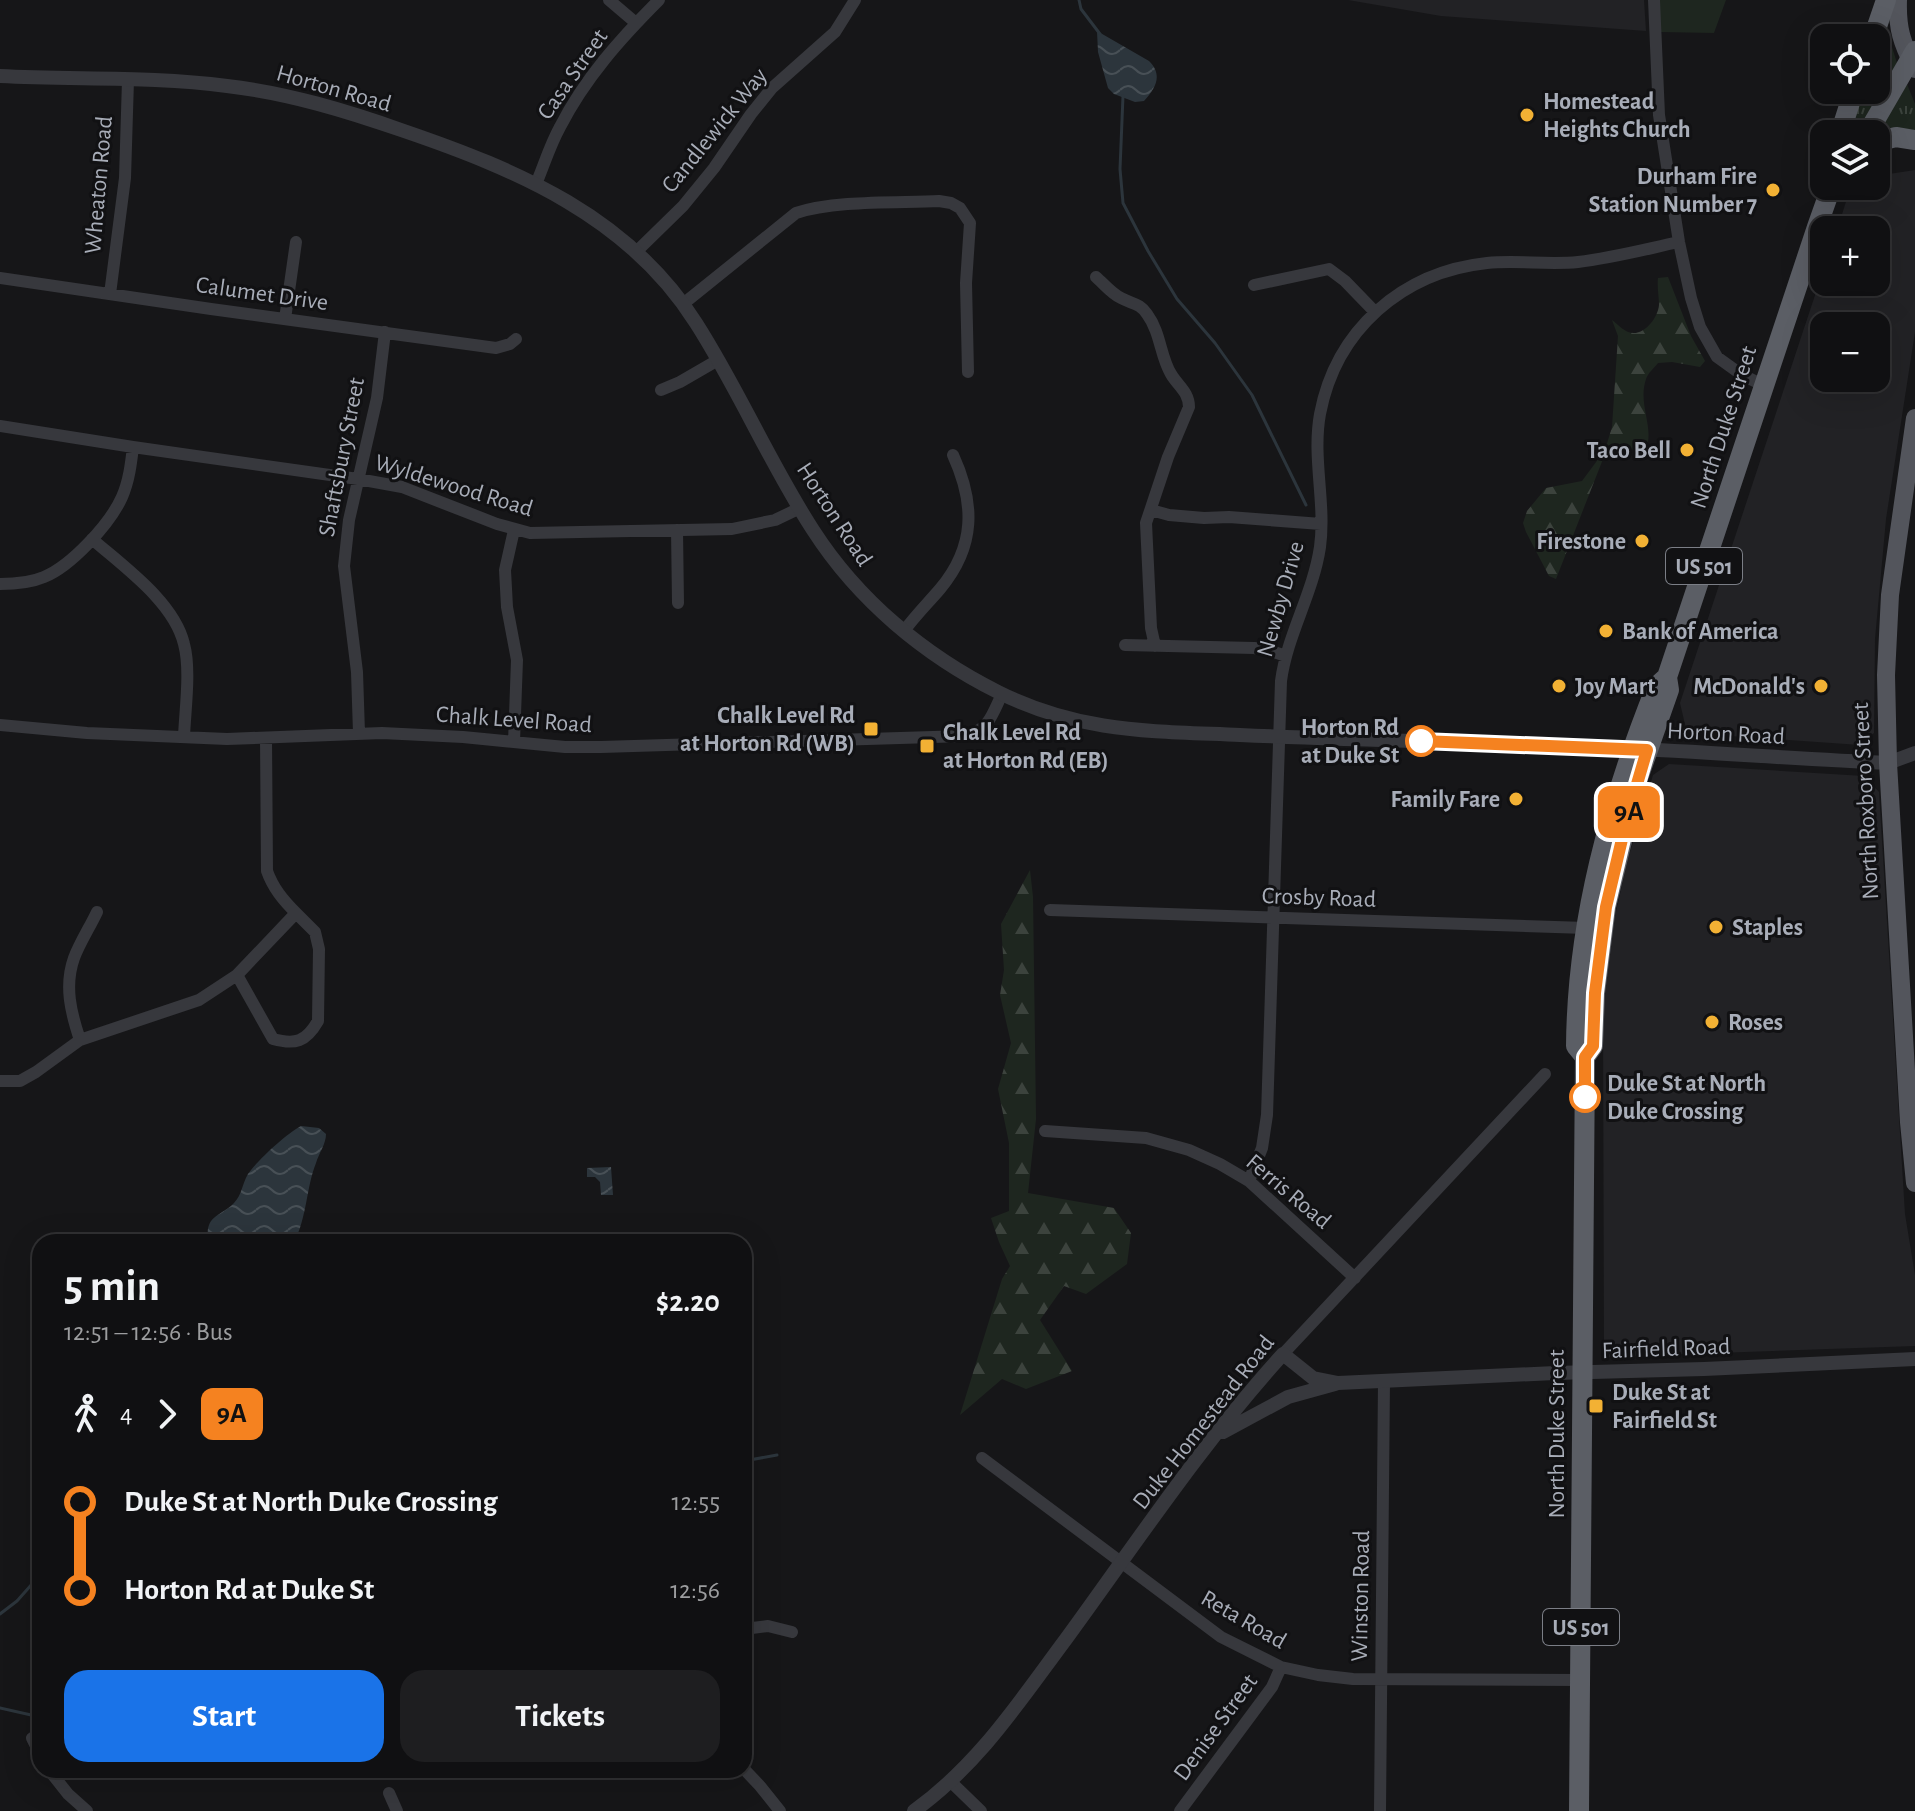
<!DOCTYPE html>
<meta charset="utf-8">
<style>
body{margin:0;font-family:"Alegreya Sans",sans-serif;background:#1e1e20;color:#f1f3f6;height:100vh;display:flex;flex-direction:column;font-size:30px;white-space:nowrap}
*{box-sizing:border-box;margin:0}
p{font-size:26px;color:#9c9d9f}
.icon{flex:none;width:44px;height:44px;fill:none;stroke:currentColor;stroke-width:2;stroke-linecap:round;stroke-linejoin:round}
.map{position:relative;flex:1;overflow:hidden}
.drawer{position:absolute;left:32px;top:1234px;width:720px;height:544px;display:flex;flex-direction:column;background:#101012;border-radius:24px;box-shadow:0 8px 32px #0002,0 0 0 2px #303032}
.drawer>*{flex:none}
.badge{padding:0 16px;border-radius:12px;font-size:28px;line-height:52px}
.tools{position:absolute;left:1810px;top:24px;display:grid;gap:16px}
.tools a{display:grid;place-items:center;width:80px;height:80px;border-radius:16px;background:#101012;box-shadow:0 8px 32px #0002,0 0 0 2px #303032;font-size:40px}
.map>.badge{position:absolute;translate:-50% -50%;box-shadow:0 0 0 4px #fff}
.legs{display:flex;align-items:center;gap:12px;height:88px;padding:0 32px;font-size:26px}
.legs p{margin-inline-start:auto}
.headline{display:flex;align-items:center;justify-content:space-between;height:136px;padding:0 32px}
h1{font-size:44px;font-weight:700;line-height:60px}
.action{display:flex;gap:16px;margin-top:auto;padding:16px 32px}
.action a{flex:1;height:92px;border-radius:24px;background:#1a73e8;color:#fff;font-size:32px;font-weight:700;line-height:92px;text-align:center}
.action a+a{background:#1e1e20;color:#f1f3f6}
ul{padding:0 32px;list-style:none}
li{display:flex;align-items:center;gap:28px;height:88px;font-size:30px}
li i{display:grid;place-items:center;width:12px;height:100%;margin:0 10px;background:currentColor}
li i::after{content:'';width:20px;height:20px;margin:-10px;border:6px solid;border-radius:50%;background:#101012}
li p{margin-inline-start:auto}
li:first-child i{background:linear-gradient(#0000 50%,currentColor 0)}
li:last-child i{background:linear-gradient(currentColor 50%,#0000 0)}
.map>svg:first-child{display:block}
.built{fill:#222225;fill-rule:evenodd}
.grass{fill:url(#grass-tufts)}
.forest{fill:url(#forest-firs)}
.green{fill:#1e261f}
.water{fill:url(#water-waves)}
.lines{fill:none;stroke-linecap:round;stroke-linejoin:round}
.stream{stroke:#2c353c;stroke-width:3}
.minor{stroke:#37383d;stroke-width:12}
.tertiary{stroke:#37383d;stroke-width:14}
.primary{stroke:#53555c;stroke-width:18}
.trunk{stroke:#5b5e65;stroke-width:20}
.line-1-casing{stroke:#fff;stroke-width:18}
.line-1{stroke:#f58220;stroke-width:12}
.poi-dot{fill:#f2b134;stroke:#111113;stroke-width:3}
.stop-1-dot{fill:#fff;stroke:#f58220;stroke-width:4}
.labels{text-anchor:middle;stroke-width:6;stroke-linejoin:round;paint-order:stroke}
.shield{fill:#111113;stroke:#7b7e86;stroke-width:2}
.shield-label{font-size:22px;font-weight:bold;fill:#a8adb8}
.street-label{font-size:24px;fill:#a8adb8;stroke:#111113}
.poi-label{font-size:24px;font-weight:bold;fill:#a8adb8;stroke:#111113;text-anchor:start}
.stop-label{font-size:24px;font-weight:bold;fill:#a8adb8;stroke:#111113;text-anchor:end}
</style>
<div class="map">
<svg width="1915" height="1811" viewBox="0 0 1915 1811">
<defs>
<pattern id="grass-tufts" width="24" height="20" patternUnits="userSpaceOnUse" patternTransform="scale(2)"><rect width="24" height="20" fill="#1e261f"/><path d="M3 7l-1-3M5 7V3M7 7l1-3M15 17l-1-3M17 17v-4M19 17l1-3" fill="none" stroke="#3c433d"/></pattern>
<pattern id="forest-firs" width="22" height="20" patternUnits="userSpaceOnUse" patternTransform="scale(2)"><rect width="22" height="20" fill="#1e261f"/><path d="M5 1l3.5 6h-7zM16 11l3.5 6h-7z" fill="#3c433d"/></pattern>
<pattern id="water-waves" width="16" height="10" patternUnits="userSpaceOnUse" patternTransform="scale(2)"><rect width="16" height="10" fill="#2c353c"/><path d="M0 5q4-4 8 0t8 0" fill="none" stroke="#485056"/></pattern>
</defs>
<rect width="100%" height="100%" fill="#161618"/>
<path class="built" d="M1348,0H1644L1646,31L1441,16Z
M1915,170V332L1886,519L1875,639L1874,733L1860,745L1687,733L1680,703L1824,268V282H1876V230H1837L1851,186H1876V176ZM1824,326H1876V378H1824Z
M1669,764L1864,776L1879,792L1905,1214L1915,1275V1346L1604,1357L1603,1009L1615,916L1628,859L1653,775Z"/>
<path class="grass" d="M1887,25L1891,44L1897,63L1859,134H1847L1863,90H1876V51Z
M1907,84L1915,104V133L1879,131Z"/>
<path class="forest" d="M1668,277L1691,336L1705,361L1700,367L1672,362L1658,363C1654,368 1648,373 1646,379C1637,405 1656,429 1645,451L1627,449L1616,457L1603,459L1556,579L1549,576L1526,532L1523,523L1527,511L1546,488L1582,481L1605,450L1612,427L1618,336L1612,320C1617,324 1623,330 1628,332C1643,338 1658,318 1659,305C1659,296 1657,287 1658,278Z
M1030,870L1033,897L1036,1119L1028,1193L1114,1208L1131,1233L1127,1264L1086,1294L1064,1286L1040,1320L1072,1371L1026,1389L1002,1379L960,1415L1002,1279L1010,1266L999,1242L991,1218L1009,1211V1143L998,1089L1011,1043L1000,995L1004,970L1001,924Z"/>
<path class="green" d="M1658,0H1726L1714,33L1659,32Z"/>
<path class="water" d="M1097,31L1149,61C1163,75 1156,88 1144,101L1135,102L1114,94L1108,88L1098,52Z
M301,1126L319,1128L326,1134C326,1144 319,1153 316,1163C306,1188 307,1218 294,1242H208C205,1214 219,1218 234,1203C242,1195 242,1184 248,1174C259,1159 285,1135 301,1126Z
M611,1167L613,1195H601L600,1182L595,1177H587V1168Z"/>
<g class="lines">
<path class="stream" d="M1079,0L1081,9L1100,34
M1123,96L1120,169L1123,203L1148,251L1177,299L1215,343L1252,395L1306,505
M744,1461L777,1455
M0,1614L17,1601L40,1575
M0,1708L40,1717"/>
<path class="minor" d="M609,0L636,23
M1654,0L1659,115L1679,242L1691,298L1700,327L1717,357L1742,375L1763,385
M536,184C544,165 550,145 560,127C585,78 621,38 659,0
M637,251L683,206L714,168L751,114L772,88L835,32L855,0
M1096,277C1104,284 1112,294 1121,298C1132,304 1140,303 1147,314C1161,333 1160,356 1171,374C1178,386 1189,392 1189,407L1168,457L1146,523L1151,628L1155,646
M0,278L211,309L496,348L510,344L516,339
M1254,285L1329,269L1345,281L1375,312
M110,294L125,178L128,80
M683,304L796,213C834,200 898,203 939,201L951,203L960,208L970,223L966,283L968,372
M285,319L296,242
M661,390L680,382L718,360
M0,426L133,447L358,479L402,487L497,524L530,533L732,529L775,520L800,508
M1151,510L1169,515L1204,518L1229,517L1321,524
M514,530L505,570L507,607L517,660L514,742
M677,530L678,603
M92,539C124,567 174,602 184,644C191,670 185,710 184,737
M0,584C15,584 30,583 44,577C71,566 110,524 122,497C129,481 131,464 133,447
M904,631C915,616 928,603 940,589C976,546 975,503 953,455
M1125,645L1254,648L1271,651L1286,656
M0,725L87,733L227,739L382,733L463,737L565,747H601L965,736C989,730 992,715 1002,694
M359,733L357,672L344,566L349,520L377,398L385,332
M1050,910L1586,928
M237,975L273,1039C295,1045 306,1042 318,1021L319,949L315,932L296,913
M80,1040C71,1013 64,986 74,958C80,942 90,927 97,912
M0,1081H20L36,1072L80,1040L199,1000L237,975L296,913C283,900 273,888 267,871L266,738
M1045,1131L1146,1138L1189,1150L1220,1164L1249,1181L1355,1278
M1249,1181L1262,1148L1267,1115L1281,681C1287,635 1313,594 1320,547C1326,503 1312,458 1320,414C1336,330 1402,272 1487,263C1517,260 1548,265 1578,262C1612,258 1646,249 1679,242
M1283,1354L1545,1074
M982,1458L1221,1637L1281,1667L1318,1675L1353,1679L1581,1680
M744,1629L768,1626L792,1632
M32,1738L40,1754
M744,1769L760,1786L780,1811
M49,1770L68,1794L87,1811
M951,1782L981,1811
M389,1793L397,1811
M1180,1811L1272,1687L1281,1667
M1380,1811L1384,1381"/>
<path class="tertiary" d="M0,76C75,80 152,76 227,86C288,93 347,111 404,131C518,170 629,217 696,323C739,390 770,464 813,530C858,600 924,655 998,692C1080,733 1151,731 1240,735C1308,738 1377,740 1445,742C1503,744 1561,745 1618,748C1708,752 1798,759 1888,763L1915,753
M1223,1432L1288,1397L1335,1384
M914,1811C979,1764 1019,1702 1066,1639C1136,1543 1203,1442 1283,1354L1313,1378L1338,1383L1555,1373L1704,1369L1915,1359"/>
<path class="primary" d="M1898,0C1897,29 1902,43 1915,69
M1915,418L1890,595L1886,675L1888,763L1909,1122L1915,1183"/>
<path class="trunk" d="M1873,38L1886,0
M1840,134L1854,90
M1867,134L1915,51
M1876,142L1896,137L1915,140
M1585,1057L1576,1046C1577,922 1610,802 1656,687L1667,677L1817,227L1829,193L1837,186
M1579,1811L1585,1057L1593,1046L1595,993L1606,907L1636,784L1669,690L1667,677"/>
</g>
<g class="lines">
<g class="line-1-casing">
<path id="line-1" d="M1421,741L1647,750L1627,818L1606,907L1595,993L1593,1046L1585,1057V1097"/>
</g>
<use href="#line-1" class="line-1"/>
</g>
<g class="poi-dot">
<circle cx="1527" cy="115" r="8"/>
<circle cx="1773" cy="190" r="8"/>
<circle cx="1687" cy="450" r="8"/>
<circle cx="1642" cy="541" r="8"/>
<circle cx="1606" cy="631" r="8"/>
<circle cx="1559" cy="686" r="8"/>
<circle cx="1821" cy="686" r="8"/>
<rect x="863" y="721" width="16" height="16" rx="4"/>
<rect x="919" y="738" width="16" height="16" rx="4"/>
<circle cx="1516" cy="799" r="8"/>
<circle cx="1716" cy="927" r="8"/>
<circle cx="1712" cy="1022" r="8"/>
<rect x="1588" y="1398" width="16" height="16" rx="4"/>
</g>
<g class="stop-1-dot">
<circle cx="1421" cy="741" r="14"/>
<circle cx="1585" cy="1097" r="14"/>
</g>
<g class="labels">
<g class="shield">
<rect x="1666" y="548" width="76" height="36" rx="6"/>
<rect x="1543" y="1609" width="76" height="36" rx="6"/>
</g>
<g class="shield-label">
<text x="1704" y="574">US 501</text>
<text x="1581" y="1635">US 501</text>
</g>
<g class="street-label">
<text transform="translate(572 74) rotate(-55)" y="8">Casa Street</text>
<text transform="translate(334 88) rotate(16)" y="8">Horton Road</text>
<text transform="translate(714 130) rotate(-51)" y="8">Candlewick Way</text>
<text transform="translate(98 185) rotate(-85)" y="8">Wheaton Road</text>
<text transform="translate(262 293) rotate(8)" y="8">Calumet Drive</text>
<text transform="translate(1723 427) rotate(-72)" y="8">North Duke Street</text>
<text transform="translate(341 457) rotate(-79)" y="8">Shaftsbury Street</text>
<text transform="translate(454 485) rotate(17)" y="8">Wyldewood Road</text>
<text transform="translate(835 514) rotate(57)" y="8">Horton Road</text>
<text transform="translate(1280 599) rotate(-74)" y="8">Newby Drive</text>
<text transform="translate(514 719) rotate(4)" y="8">Chalk Level Road</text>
<text transform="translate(1726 733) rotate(3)" y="8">Horton Road</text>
<text transform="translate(1865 801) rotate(-93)" y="8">North Roxboro Street</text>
<text transform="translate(1319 897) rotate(2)" y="8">Crosby Road</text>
<text transform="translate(1289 1191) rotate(40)" y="8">Ferris Road</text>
<text transform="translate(1666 1348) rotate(-2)" y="8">Fairfield Road</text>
<text transform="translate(1203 1422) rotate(-52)" y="8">Duke Homestead Road</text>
<text transform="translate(1556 1434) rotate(-90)" y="8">North Duke Street</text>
<text transform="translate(1360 1596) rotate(-89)" y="8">Winston Road</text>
<text transform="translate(1244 1619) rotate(30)" y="8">Reta Road</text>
<text transform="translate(1215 1727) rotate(-54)" y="8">Denise Street</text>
</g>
<g class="poi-label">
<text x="1543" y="109">Homestead<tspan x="1543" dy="28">Heights Church</tspan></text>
<text x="1757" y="184" text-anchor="end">Durham Fire<tspan x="1757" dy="28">Station Number 7</tspan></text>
<text x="1671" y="458" text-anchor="end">Taco Bell</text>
<text x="1626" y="549" text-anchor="end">Firestone</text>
<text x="1622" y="639">Bank of America</text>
<text x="1575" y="694">Joy Mart</text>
<text x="1805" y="694" text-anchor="end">McDonald's</text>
<text x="855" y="723" text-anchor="end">Chalk Level Rd<tspan x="855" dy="28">at Horton Rd (WB)</tspan></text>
<text x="943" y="740">Chalk Level Rd<tspan x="943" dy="28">at Horton Rd (EB)</tspan></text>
<text x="1500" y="807" text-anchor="end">Family Fare</text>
<text x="1732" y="935">Staples</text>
<text x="1728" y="1030">Roses</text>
<text x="1612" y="1400">Duke St at<tspan x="1612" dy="28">Fairfield St</tspan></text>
</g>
<g class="stop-label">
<text x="1399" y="735">Horton Rd<tspan x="1399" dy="28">at Duke St</tspan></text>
<text x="1607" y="1091" text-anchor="start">Duke St at North<tspan x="1607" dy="28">Duke Crossing</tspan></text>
</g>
</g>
</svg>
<div class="tools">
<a><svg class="icon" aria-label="locate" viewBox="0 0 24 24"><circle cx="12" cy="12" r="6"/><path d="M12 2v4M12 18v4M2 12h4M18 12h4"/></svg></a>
<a><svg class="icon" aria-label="layers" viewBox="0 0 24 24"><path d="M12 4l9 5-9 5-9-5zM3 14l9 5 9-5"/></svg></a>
<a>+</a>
<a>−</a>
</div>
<b class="badge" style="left:1629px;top:812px;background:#f58220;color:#111">9A</b>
<section class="drawer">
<div class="headline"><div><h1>5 min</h1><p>12:51 – 12:56 · Bus</p></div><b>$2.20</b></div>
<div class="legs"><svg class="icon" aria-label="walk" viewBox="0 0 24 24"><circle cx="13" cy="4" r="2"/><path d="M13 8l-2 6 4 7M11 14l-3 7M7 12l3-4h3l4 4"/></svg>4<svg class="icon" aria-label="forward" viewBox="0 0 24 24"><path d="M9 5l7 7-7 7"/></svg><b class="badge" style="background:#f58220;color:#111">9A</b></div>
<ul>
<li><i style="color:#f58220"></i><b>Duke St at North Duke Crossing</b><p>12:55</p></li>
<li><i style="color:#f58220"></i><b>Horton Rd at Duke St</b><p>12:56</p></li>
</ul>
<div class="action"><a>Start</a><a>Tickets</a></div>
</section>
</div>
